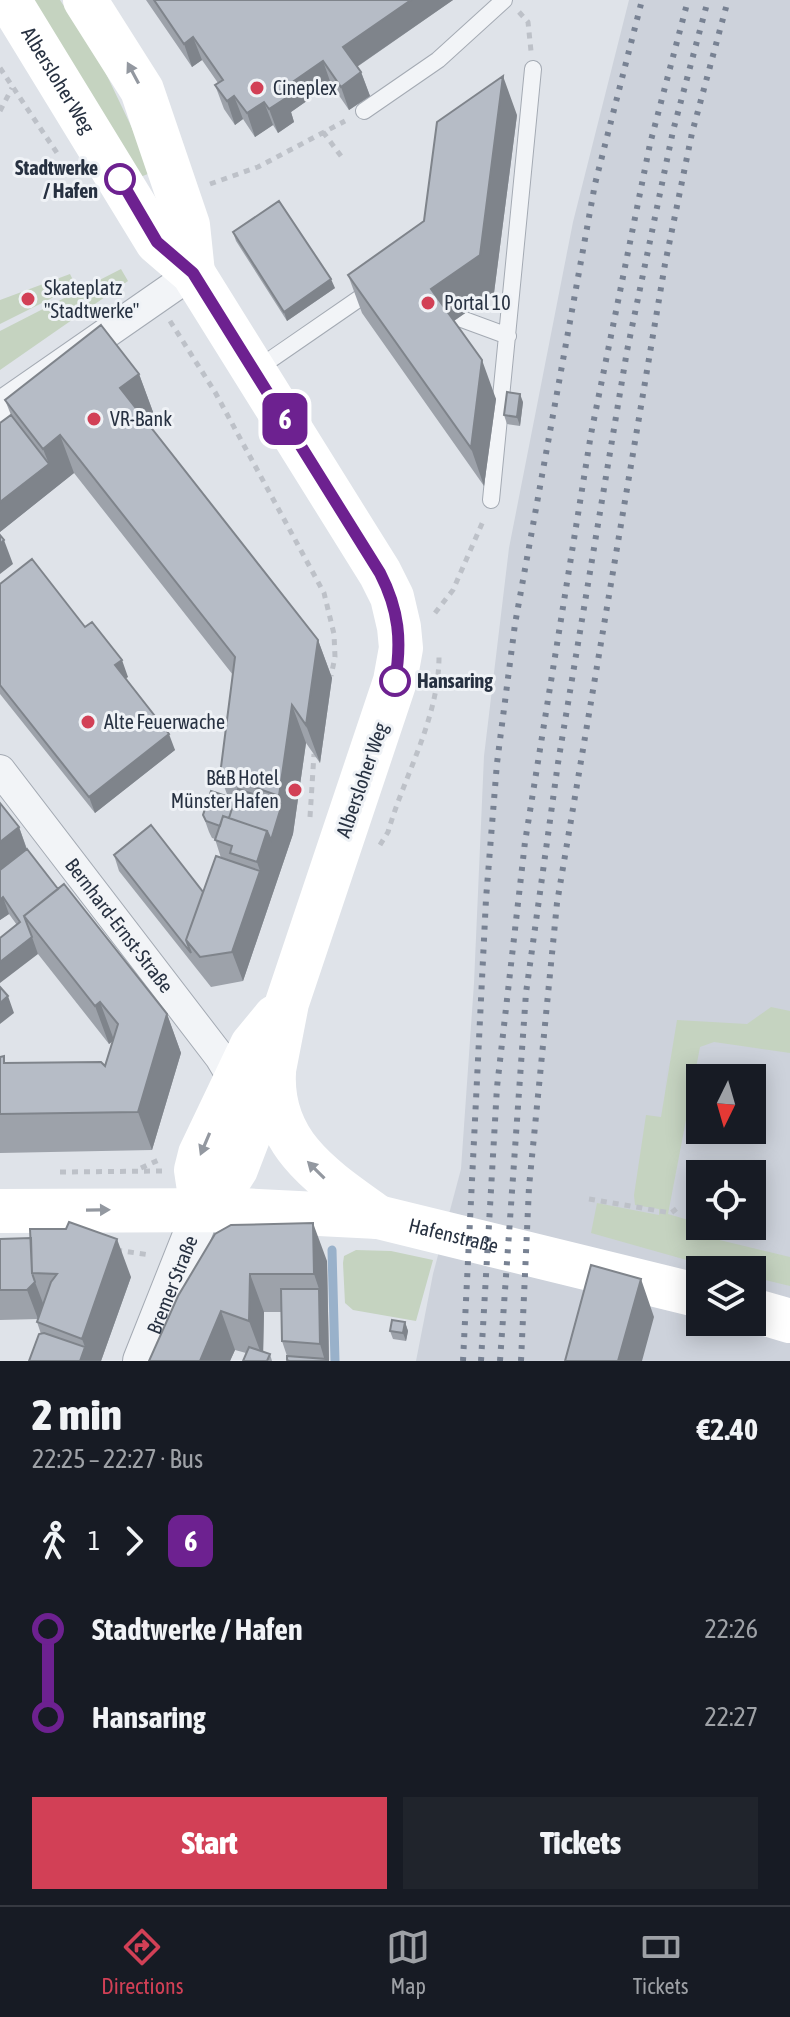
<!DOCTYPE html>
<meta charset="utf-8">
<style>
body{margin:0;font-family:"Asap Condensed",sans-serif;background:#20242c;color:#f1f3f6;height:100vh;display:flex;flex-direction:column;font-size:30px;white-space:nowrap}
*{box-sizing:border-box;margin:0}
p{font-size:26px;color:#9ea1a6}
.icon{flex:none;width:44px;height:44px;fill:none;stroke:currentColor;stroke-width:2;stroke-linecap:round;stroke-linejoin:round}
.map{position:relative;height:1361px;overflow:hidden}
.details{display:flex;flex-direction:column;background:#171b24;flex:1}
.details>*{flex:none}
.badge{padding:0 16px;border-radius:12px;font-size:28px;line-height:52px}
.needle{width:52px;rotate:185deg}
.tools{position:absolute;left:686px;top:1064px;display:grid;gap:16px}
.tools a{display:grid;place-items:center;width:80px;height:80px;border-radius:0px;background:#171b24;box-shadow:0 4px 20px #0003;font-size:40px}
.map>.badge{position:absolute;translate:-50% -50%;box-shadow:0 0 0 4px #fff}
.legs{display:flex;align-items:center;gap:12px;height:88px;padding:0 32px;font-size:26px}
.legs p{margin-inline-start:auto}
.headline{display:flex;align-items:center;justify-content:space-between;height:136px;padding:0 32px}
h1{font-size:44px;font-weight:800;line-height:60px}
.action{display:flex;gap:16px;margin-top:auto;padding:16px 32px}
.action a{flex:1;height:92px;border-radius:0px;background:#d24056;color:#fff;font-size:32px;font-weight:800;line-height:92px;text-align:center}
.action a+a{background:#20242c;color:#f1f3f6}
ul{padding:0 32px;list-style:none}
li{display:flex;align-items:center;gap:28px;height:88px;font-size:30px}
li i{display:grid;place-items:center;width:12px;height:100%;margin:0 10px;background:currentColor}
li i::after{content:'';width:20px;height:20px;margin:-10px;border:6px solid;border-radius:50%;background:#171b24}
li p{margin-inline-start:auto}
li:first-child i{background:linear-gradient(#0000 50%,currentColor 0)}
li:last-child i{background:linear-gradient(currentColor 50%,#0000 0)}
.menu{display:flex;justify-content:space-around;align-items:center;height:112px;border-top:2px solid #363941;background:#171b24;font-size:22px;color:#9ea1a6}
.menu a{display:grid;justify-items:center;gap:4px}
.menu .current{color:#d24056}
.map>svg:first-child{display:block}
.built{fill:#cdd2db;fill-rule:evenodd}
.green{fill:#c5d3c0}
.lines{fill:none;stroke-linecap:round;stroke-linejoin:round}
.stream{stroke:#99b1ca;stroke-width:9}
.service-casing{stroke:#a4aab3;stroke-width:18}
.minor-casing{stroke:#a4aab3;stroke-width:32}
.tertiary-casing{stroke:#a4aab3;stroke-width:40}
.path{stroke:#bdc1c8;stroke-width:5;stroke-dasharray:6 6;stroke-linecap:butt}
.service{stroke:#f2f4f7;stroke-width:16}
.minor{stroke:#f2f4f7;stroke-width:30}
.tertiary{stroke:#f2f4f7;stroke-width:38}
.secondary{stroke:#fff;stroke-width:44}
.rail{stroke:#788293;stroke-width:6;stroke-dasharray:4 8;stroke-linecap:butt}
.wall{fill:#9da2aa}
.shaded-wall{fill:#7f848b}
.building{fill:#b6bcc6;stroke:#7f848b;stroke-width:2}
.oneway{fill:#9398a0}
.line-1-casing{stroke:#fff;stroke-width:18}
.line-1{stroke:#6d2190;stroke-width:12}
.poi-dot{fill:#d24056;stroke:#eff2f6;stroke-width:3}
.stop-1-dot{fill:#fff;stroke:#6d2190;stroke-width:4}
.labels{text-anchor:middle;stroke-width:6;stroke-linejoin:round;paint-order:stroke}
.street-label{font-size:20px;fill:#273141;stroke:#eff2f6}
.poi-label{font-size:20px;fill:#273141;stroke:#eff2f6;text-anchor:start}
.stop-label{font-size:20px;font-weight:bold;fill:#273141;stroke:#eff2f6;text-anchor:end}
</style>
<div class="map">
<svg width="790" height="1361" viewBox="0 0 790 1361">
<rect width="100%" height="100%" fill="#dfe3e9"/>
<path class="built" d="M629,0H790V1361H416L433,1274L461,1169L474,983L484,756L509,548L573,222ZM700,1078H752V1130H700ZM700,1174H752V1226H700ZM700,1270H752V1322H700Z"/>
<path class="green" d="M27,0H60L100,61L153,172L135,179Z
M121,269L128,281L0,370V331Z
M70,274L76,286L0,324V300Z
M771,1007L790,1011V1053L714,1042L700,1047L668,1214L709,1226L707,1237L790,1257V1286L752,1277V1270H722L591,1233L597,1203L659,1215V1209L635,1205L634,1195L646,1115L661,1117L677,1020L747,1024Z
M356,1250L391,1251L433,1260L416,1321L353,1310L345,1303L343,1263L344,1256Z"/>
<g class="lines">
<path class="stream" d="M332,1250L335,1361"/>
<g class="service-casing">
<path id="service" d="M364,111L438,60L504,0
M459,318L508,336
M257,369L373,289
M491,500L533,69"/>
</g>
<g class="minor-casing">
<g id="minor">
<path d="M0,407L193,273"/>
<path id="s1" d="M0,770L220,1057L235,1082"/>
</g>
</g>
<g class="tertiary-casing">
<g id="tertiary">
<path id="s2" d="M142,1361L202,1210"/>
</g>
</g>
<path class="path" d="M519,12L528,22L531,51
M0,68L57,153
M0,111L12,88
M323,132L344,160
M210,184L258,167L345,121
M170,321L215,392L324,593L334,634L335,657L331,676
M435,613L453,590L484,519
M310,817L314,754
M380,845L388,832C405,773 440,717 439,653
M141,1168L161,1159
M60,1172L162,1171
M589,1199L671,1213L680,1206
M116,1250L150,1255"/>
<use href="#service" class="service"/>
<use href="#minor" class="minor"/>
<use href="#tertiary" class="tertiary"/>
<g class="secondary">
<path id="s3" d="M9,0L157,242L193,273L380,573L392,597L399,627L401,648L395,681L287,1003L274,1070L236,1169L224,1188L202,1210"/>
<path d="M85,0L142,90L188,225L193,273"/>
<path d="M274,1072C270,1145 325,1179 378,1217"/>
<path d="M202,1210L196,1170L200,1154L252,1045L275,1017"/>
<path id="s4" d="M0,1211L241,1210L378,1217L700,1296"/>
<path d="M752,1310L790,1321"/>
</g>
<path class="rail" d="M463,1361L486,899L497,763L515,624L595,184L642,0
M481,1361L497,1087L525,842L591,434L650,144L688,0
M500,1361L526,993L558,763L627,351L673,131L708,0
M521,1361L529,1187L557,903L665,264L692,133L728,0"/>
</g>
<path class="wall" d="M146,0H453L357,67L361,72L370,96L349,110L331,84L291,112L294,122L278,133L273,125L255,137L243,119L235,125L224,109L215,85L218,83L202,60L192,67Z
M517,115L494,293L454,321L496,399L484,486L362,313L348,275L424,221Z
M233,232L335,288L287,321L236,241Z
M139,374L153,412L144,419L318,640L332,678L320,763L306,743L293,834L243,981L211,987L119,871L114,855L203,892L221,858L215,839L212,838L209,832L203,815L228,797L220,775L233,675L74,473L0,532V423L11,415L5,400Z
M523,402L520,426L507,424L504,415Z
M0,584L85,627L128,677L126,678L175,750L95,813L0,694Z
M0,803L19,827L27,849L58,889L167,1014L181,1053L152,1150L0,1153V1057L6,1063L105,1066L113,1041L109,1044L38,954L9,914L0,920Z
M215,1234L327,1261L329,1361H287V1356L282,1341V1312H264L263,1352L270,1354L272,1361H243L246,1353L235,1350L230,1361H149Z
M0,1239L131,1277L101,1361L41,1334L37,1322L38,1319L0,1320Z
M405,1322L408,1331L406,1341L393,1339L390,1331Z"/>
<path class="shaded-wall" d="M411,0H453L352,70L343,47Z
M193,37L202,60L192,67L184,44Z
M323,61L331,84L291,112L294,122L278,133L269,109L281,90Z
M361,72L370,96L349,110L341,87Z
M503,76L517,115L494,293L445,327L431,289Z
M234,96L243,119L235,125L227,101Z
M264,102L273,125L255,137L247,113Z
M331,279L335,288L287,321L284,312Z
M482,360L496,399L484,486L471,448Z
M139,374L153,412L134,427L120,388Z
M520,394L523,402L520,426L517,417Z
M60,435L74,473L0,532V502L49,464L43,449Z
M4,540L13,564L0,574V544Z
M318,640L332,678L320,763L306,725Z
M122,660L128,677L121,681L115,665Z
M292,705L306,743L293,834L279,796Z
M169,734L175,750L95,813L89,797Z
M282,804L293,834L243,981L232,952L260,871L257,862L267,831Z
M19,827L32,865L0,891V842Z
M3,897L9,914L0,920V900Z
M32,937L38,954L0,983V962Z
M8,996L14,1013L0,1024V1003Z
M100,1002L114,1040L109,1044L95,1006Z
M167,1014L181,1053L152,1150L138,1112Z
M313,1223L327,1261L329,1361H325L320,1344L319,1289L314,1274Z
M117,1239L131,1277L101,1361H80L85,1347L82,1339Z
M250,1274L264,1312L263,1359L249,1321Z
M641,1279L654,1317L642,1361H618Z
M35,1282L46,1311L38,1319L27,1290Z
M221,1311L235,1350L230,1361H200Z
M405,1322L408,1331L406,1341L403,1333Z"/>
<path class="building" d="M154,0H411L343,47L361,72L341,87L323,61L281,90L286,98L269,109L264,102L247,113L234,96L227,101L215,85L223,80L193,37L184,44Z
M503,76L480,255L431,289L482,360L471,448L348,275L424,221L437,122Z
M279,201L331,279L284,312L233,232Z
M101,325L139,374L120,388L318,640L306,725L292,705L279,796L220,775L235,657L60,435L43,449L5,400Z
M507,392L520,394L517,417L504,415Z
M11,415L49,464L0,502V423Z
M0,535L4,540L0,544Z
M32,559L85,627L92,622L122,660L115,665L169,734L89,797L0,685V584Z
M238,789L282,804L271,840L267,831L229,818Z
M211,791L235,799L229,818L223,816L220,826L206,821L203,815Z
M0,803L19,827L0,842Z
M223,816L267,831L257,862L230,853L232,846L215,840Z
M151,825L203,892L186,940L191,953L114,855Z
M27,849L58,889L24,916L32,937L0,962V938L20,922L3,897L0,900V870Z
M216,856L260,871L232,952L200,957L186,940Z
M64,884L167,1014L138,1112L0,1114V1057L4,1056V1063L101,1062L105,1066L118,1024L100,1002L95,1006L24,916Z
M0,987L8,996L0,1003Z
M69,1222L117,1239L82,1339L37,1322L51,1282L57,1274L32,1273L30,1229H66Z
M313,1223L314,1274H250L249,1321L221,1311L200,1361H149L178,1296L215,1234L231,1225Z
M31,1238L32,1273L35,1282L27,1290H0V1239Z
M591,1265L641,1279L618,1361H565Z
M281,1289H319L320,1344L282,1341Z
M392,1320L405,1322L403,1333L390,1331Z
M44,1333L85,1347L80,1361H29L39,1334Z
M249,1347L270,1354L267,1361H243Z
M287,1356L326,1359L325,1361H289L287,1360Z"/>
<defs><path id="oneway-solid" d="M-6-.8H1V-3.2L6.5 0L1 3.2V.8H-6Z" transform="scale(2)"/></defs>
<g class="oneway">
<use href="#oneway-solid" transform="translate(133 73) rotate(-118)"/>
<use href="#oneway-solid" transform="translate(205 1144) rotate(113)"/>
<use href="#oneway-solid" transform="translate(316 1170) rotate(-135)"/>
<use href="#oneway-solid" transform="translate(98 1210) rotate(-1)"/>
</g>
<g class="lines">
<g class="line-1-casing">
<path id="line-1" d="M120,179L157,242L193,273L380,573C399,610 402,641 395,681"/>
</g>
<use href="#line-1" class="line-1"/>
</g>
<g class="poi-dot">
<circle cx="257" cy="88" r="8"/>
<circle cx="28" cy="299" r="8"/>
<circle cx="428" cy="303" r="8"/>
<circle cx="94" cy="419" r="8"/>
<circle cx="88" cy="722" r="8"/>
<circle cx="295" cy="790" r="8"/>
</g>
<g class="stop-1-dot">
<circle cx="120" cy="179" r="14"/>
<circle cx="395" cy="681" r="14"/>
</g>
<g class="labels">
<g class="street-label">
<text dy="7" stroke="none"><textPath href="#s3" startOffset="94">Albersloher Weg</textPath></text>
<text transform="translate(362 780) rotate(-71)" y="7">Albersloher Weg</text>
<text dy="7" stroke="none"><textPath href="#s1" startOffset="196">Bernhard-Ernst-Straße</textPath></text>
<text dy="7" stroke="none"><textPath href="#s4" startOffset="456">Hafenstraße</textPath></text>
<text dy="7" stroke="none"><textPath href="#s2" startOffset="82">Bremer Straße</textPath></text>
</g>
<g class="poi-label">
<text x="273" y="95">Cineplex</text>
<text x="44" y="295">Skateplatz<tspan x="44" dy="23">"Stadtwerke"</tspan></text>
<text x="444" y="310">Portal 10</text>
<text x="110" y="426">VR-Bank</text>
<text x="104" y="729">Alte Feuerwache</text>
<text x="279" y="785" text-anchor="end">B&amp;B Hotel<tspan x="279" dy="23">Münster Hafen</tspan></text>
</g>
<g class="stop-label">
<text x="98" y="175">Stadtwerke<tspan x="98" dy="23">/ Hafen</tspan></text>
<text x="417" y="688" text-anchor="start">Hansaring</text>
</g>
</g>
</svg>
<div class="tools">
<a><svg class="needle" viewBox="-14 -14 28 28"><path d="M0-13l5 13h-10z" fill="#e53935"/><path d="M0 13l5-13h-10z" fill="#9ea1a6"/></svg></a>
<a><svg class="icon" aria-label="locate" viewBox="0 0 24 24"><circle cx="12" cy="12" r="6"/><path d="M12 2v4M12 18v4M2 12h4M18 12h4"/></svg></a>
<a><svg class="icon" aria-label="layers" viewBox="0 0 24 24"><path d="M12 4l9 5-9 5-9-5zM3 14l9 5 9-5"/></svg></a>
</div>
<b class="badge" style="left:285px;top:419px;background:#6d2190;color:#fff">6</b>
</div>
<section class="details">
<div class="headline"><div><h1>2 min</h1><p>22:25 – 22:27 · Bus</p></div><b>€2.40</b></div>
<div class="legs"><svg class="icon" aria-label="walk" viewBox="0 0 24 24"><circle cx="13" cy="4" r="2"/><path d="M13 8l-2 6 4 7M11 14l-3 7M7 12l3-4h3l4 4"/></svg>1<svg class="icon" aria-label="forward" viewBox="0 0 24 24"><path d="M9 5l7 7-7 7"/></svg><b class="badge" style="background:#6d2190;color:#fff">6</b></div>
<ul>
<li><i style="color:#6d2190"></i><b>Stadtwerke / Hafen</b><p>22:26</p></li>
<li><i style="color:#6d2190"></i><b>Hansaring</b><p>22:27</p></li>
</ul>
<div class="action"><a>Start</a><a>Tickets</a></div>
</section>
<nav class="menu">
<a class="current"><svg class="icon" aria-label="directions" viewBox="0 0 24 24"><path d="M12 3l9 9-9 9-9-9zM9 14v-3h6M13 9l2 2-2 2"/></svg>Directions</a>
<a><svg class="icon" aria-label="map" viewBox="0 0 24 24"><path d="M3 6l6-2 6 2 6-2v14l-6 2-6-2-6 2zM9 4v14M15 6v14"/></svg>Map</a>
<a><svg class="icon" aria-label="tickets" viewBox="0 0 24 24"><path d="M3 7h18v10H3zM15 7v10"/></svg>Tickets</a>
</nav>
